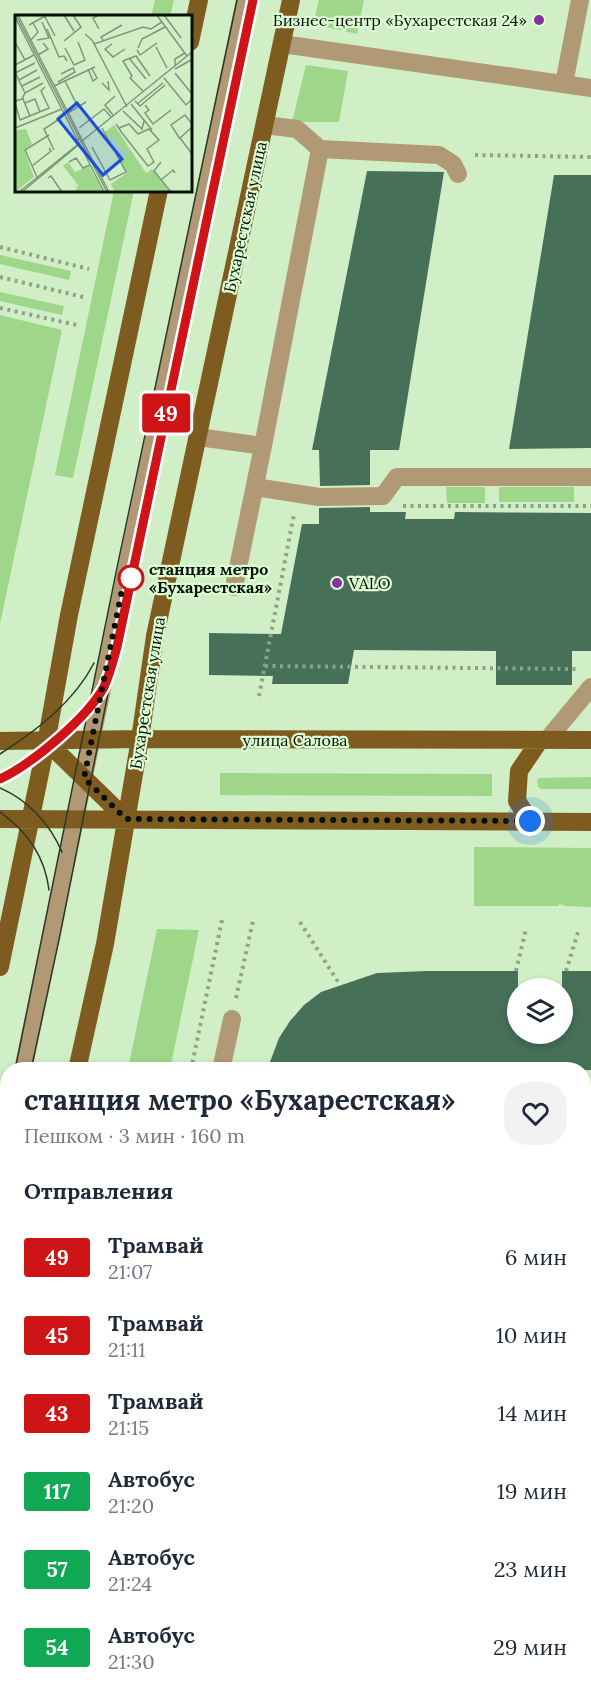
<!DOCTYPE html>
<html lang="ru">
<meta charset="utf-8">
<style>
body{margin:0;font-family:Lora,serif;background:#f2f2f3;color:#1f2937;height:100vh;display:flex;flex-direction:column;font-size:22px;white-space:nowrap}
*{box-sizing:border-box;margin:0}
p{font-size:20px;color:#747a83}
.icon{flex:none;width:33px;height:33px;fill:none;stroke:currentColor;stroke-width:2;stroke-linecap:round;stroke-linejoin:round}
.map{position:relative;flex:1;overflow:hidden}
.panel{position:absolute;left:0px;top:1062px;width:591px;height:638px;display:flex;flex-direction:column;background:#fff;border-radius:24px 24px 0 0;box-shadow:0 3px 9px #0003}
.panel>*{flex:none}
.badge{padding:0 12px;border-radius:4px;font-size:21px;line-height:39px}
.fabs{position:absolute;left:507px;top:978px;display:grid;gap:12px}
.fabs a{display:grid;place-items:center;width:66px;height:66px;border-radius:50%;background:#fff;box-shadow:0 3px 9px #0003;font-size:30px}
.you{position:absolute;width:30px;height:30px;margin:-15px;border:4px solid #fff;border-radius:50%;background:#1a73e8;box-shadow:0 0 0 9px #1a73e833}
.map>.badge{position:absolute;translate:-50% -50%;box-shadow:0 0 0 3px #fff}
h2{padding:0 24px;font-size:22px;line-height:54px}
.round{display:grid;place-items:center;flex:none;width:63px;height:63px;border-radius:24px;background:#f2f2f3}
.summary{display:flex;align-items:center;justify-content:space-between;height:102px;padding:0 24px}
h1{font-size:28px;font-weight:700;line-height:45px}
ul{padding:0;list-style:none}
li{display:flex;align-items:center;gap:18px;height:78px;padding:0 24px}
li div{flex:1}
li b{display:block;font-size:22px}
li em{font-style:normal}
li .badge{min-width:66px;font-weight:700;text-align:center}
.map>svg:first-child{display:block}
.green{fill:#9ed68a}
.building{fill:#467158}
.lines{fill:none;stroke-linecap:round;stroke-linejoin:round}
.path{stroke:#8ca485;stroke-width:4;stroke-dasharray:3 4.5;stroke-linecap:butt}
.minor{stroke:#b19975;stroke-width:18}
.major{stroke:#7e5c20;stroke-width:18}
.tram{stroke:#2b3928;stroke-width:1.5}
.line-casing{stroke:#fff;stroke-width:14}
.line{stroke:#ce1417;stroke-width:9}
.walk{stroke:#061004;stroke-width:6;stroke-dasharray:0 10.8}
.poi-dot{fill:#87319f;stroke:#ddfcd3;stroke-width:2}
.stop-dot{fill:#fff;stroke:#ce1417;stroke-width:3}
.labels{text-anchor:middle;stroke-width:4.5;stroke-linejoin:round;paint-order:stroke}
.poi-label{font-size:16px;fill:#061004;stroke:#ddfcd3;text-anchor:end}
.street-label{font-size:16px;fill:#061004;stroke:#ddfcd3}
.stop-label{font-size:16px;font-weight:bold;fill:#061004;stroke:#ddfcd3;text-anchor:start}
.inset-river{fill:none;stroke:#a0c0f0;stroke-width:3}
.inset-road{fill:none;stroke:#7f9678;stroke-width:1.5}
.view{fill:#1d4ed8;fill-opacity:0.15;stroke:#1d4ed8;stroke-width:3}
.inset-edge{fill:none;stroke:#061004;stroke-width:3}
</style>
<div class="map">
<svg width="591" height="1699" viewBox="0 0 591 1699">
<rect width="100%" height="100%" fill="#d0efc6"/>
<path class="green" d="M155,0H174L170,16H151Z
M319,0H364L357,34L313,24Z
M306,65L348,71L339,122H292Z
M114,191H134L73,478L55,475Z
M0,255L71,271L69,280L0,264Z
M0,292L64,306L62,315L0,301Z
M0,315L62,330L0,624Z
M446,487H485V503H447Z
M499,487H574V502H499Z
M220,773L492,774V796L220,795Z
M591,777V789H542L538,787L537,781L539,778Z
M474,847L591,848V907L564,906V905L559,904V906H474Z
M157,929L199,930L170,1069H128Z
M7,1486L8,1692H40L39,1699H0V1521Z
M591,1490V1699H546L547,1692H584V1524Z"/>
<path class="building" d="M367,171L444,172L399,450H370V485L320,486L319,450H312Z
M554,175H591V448L509,449Z
M370,507V512H406L405,519H454L455,512L591,513V651H572V685H496V651L354,650L348,684H272L273,676L209,675V633L281,634L302,524H319V508Z
M427,971H518V1034H562V971H591V1070H267L279,1038L290,1021L304,1005L321,992L377,973Z"/>
<g class="lines">
<path class="path" d="M475,155L591,157
M0,247L89,269
M0,277L83,297
M0,308L77,325
M403,506H591
M265,666L578,669
M259,696L294,514
M300,922L340,985
M516,971L526,929
M566,971L579,929
M236,998L253,921
M191,1070L222,920
M584,1632L591,1631
M59,1699L60,1692"/>
<path class="minor" d="M282,44L591,88
M564,84L580,0
M265,125L297,129L320,149L439,155L453,164L458,174
M198,437L263,446L234,587
M263,446L320,149
M255,487L319,497L383,496L397,477H591
M547,740L591,687
M23,1070L245,0
M221,1070L232,1019
M0,1177L8,1141
M584,1325L586,1296L591,1271
M91,1699L93,1692
M537,1699L539,1692"/>
<path class="major" d="M190,42L199,0
M0,741L140,739L591,740
M46,741L126,819
M0,819L591,822
M530,821L517,801L519,771L540,740
M0,967L45,749L69,615L159,190
M77,1070L105,944L140,739L155,636L291,0
M0,1392L8,1356"/>
<path class="tram" d="M0,754C36,731 74,702 94,663
M0,779C27,766 70,732 89,708
M0,788C28,800 50,824 62,852
M0,812C27,831 45,856 49,890
M15,1070L118,563L237,0
M31,1070L60,935L121,628L253,0
M0,1138L8,1103
M0,1215L8,1179"/>
</g>
<g class="lines">
<g class="line-casing">
<path id="line" d="M0,779C32,764 87,718 104,687C110,674 113,661 117,647L253,0"/>
</g>
<use href="#line" class="line"/>
<path class="walk" d="M131,578L124,580L84,778L126,819L530,821"/>
</g>
<g class="poi-dot">
<circle cx="539" cy="20" r="6"/>
<circle cx="337" cy="583" r="6"/>
</g>
<circle class="stop-dot" cx="131" cy="578" r="12"/>
<g class="labels">
<g class="poi-label">
<text x="527" y="26">Бизнес-центр «Бухарестская 24»</text>
<text x="349" y="589" text-anchor="start">VALO</text>
</g>
<g class="street-label">
<text transform="translate(245 217) rotate(-78)" y="6">Бухарестская улица</text>
<text transform="translate(147 693) rotate(-81)" y="6">Бухарестская улица</text>
<text x="295" y="746">улица Салова</text>
</g>
<g class="stop-label">
<text x="149" y="575">станция метро<tspan x="149" dy="18">«Бухарестская»</tspan></text>
</g>
</g>
<g transform="translate(15 15)">
<rect width="177" height="177" fill="#d0efc6"/>
<path d="M99,110L131,158L137,154L155,177H100L96,169L112,158L90,117ZM11,114L17,129L9,135L19,162L0,177V120L2,115ZM53,147L60,157L74,151L88,177H60L63,170L48,151Z" fill="#9ed68a"/>
<path class="inset-river" d="M95,121L106,140L111,136"/>
<path class="inset-road" d="M1,0L92,177M3,0L94,177M29,0L40,21M49,0L59,16M149,0L166,23M0,2L89,177M147,7L172,41M14,10L32,0M32,14L44,42L49,41L52,46M84,14L78,3L84,0M70,19L77,25L112,92M16,25L23,17L18,8M22,25L34,23L27,7M88,25L86,22L107,10M49,26L66,12L58,0M0,27L10,45M79,29L128,12L136,14L147,7L142,0M97,29L90,34L98,42L110,34M141,32L152,53M50,33L59,50L70,45L63,27M123,33L127,24L150,12M122,35L125,40L142,28M23,40L33,34L28,28M114,43L131,64M0,50L19,40M160,51V44L170,38M73,54L78,66L82,63L77,54M160,54L176,45M0,57L10,78M0,58L20,48M160,58L177,79M149,63L171,90L177,84M4,65L22,55M50,66L63,92M43,67L60,57L58,53L46,59M87,68L94,75L93,66M7,71L25,62M39,71L80,52M128,76L115,63L117,61L108,46L121,41L135,61M7,84L10,78L28,68M0,86L8,84L15,101M120,86L125,91L150,70M0,88L5,105L34,93L26,76L30,72M10,88L20,84L25,97M116,89L137,115M122,89L148,68M130,90L134,95L130,98L138,109L156,95M108,96L127,114L129,106M53,98L71,87M98,100L90,90L100,81M101,109L107,118L133,151L139,147L132,134L144,125L134,114L123,119L114,109L104,113M177,112L165,123L177,139M0,113L47,94M64,113L89,94L96,102M165,124L156,110L170,100L177,109M77,132L95,165L111,157L87,113M39,135L29,114L43,105M54,147L61,143L68,153L75,150M146,147L139,156L156,177M17,151L36,136L34,133M22,162L10,135L34,120M33,163L36,161L47,177M146,165L158,155L160,158M4,177L177,37M7,177L62,131L64,122"/>
<path class="view" d="M62,88L107,144L88,160L43,104Z"/>
<rect width="177" height="177" class="inset-edge"/>
</g>
</svg>
<div class="fabs">
<a><svg class="icon" aria-label="layers" viewBox="0 0 24 24"><path d="M12 4l9 5-9 5-9-5zM3 14l9 5 9-5"/></svg></a>
</div>
<div class="you" style="left:530px;top:821px"></div>
<b class="badge" style="left:166px;top:413px;background:#ce1417;color:#fff">49</b>
<section class="panel">
<div class="summary"><div><h1>станция метро «Бухарестская»</h1><p>Пешком · 3 мин · 160 m</p></div><a class="round"><svg class="icon" aria-label="heart" viewBox="0 0 24 24"><path d="M12 20l-8-8c-3-5 5-10 8-4 3-6 11-1 8 4z"/></svg></a></div>
<h2>Отправления</h2>
<ul>
<li><span class="badge" style="background:#ce1417;color:#fff">49</span><div><b>Трамвай</b><p>21:07</p></div><em>6 мин</em></li>
<li><span class="badge" style="background:#ce1417;color:#fff">45</span><div><b>Трамвай</b><p>21:11</p></div><em>10 мин</em></li>
<li><span class="badge" style="background:#ce1417;color:#fff">43</span><div><b>Трамвай</b><p>21:15</p></div><em>14 мин</em></li>
<li><span class="badge" style="background:#10a855;color:#fff">117</span><div><b>Автобус</b><p>21:20</p></div><em>19 мин</em></li>
<li><span class="badge" style="background:#10a855;color:#fff">57</span><div><b>Автобус</b><p>21:24</p></div><em>23 мин</em></li>
<li><span class="badge" style="background:#10a855;color:#fff">54</span><div><b>Автобус</b><p>21:30</p></div><em>29 мин</em></li>
</ul>
</section>
</div>
